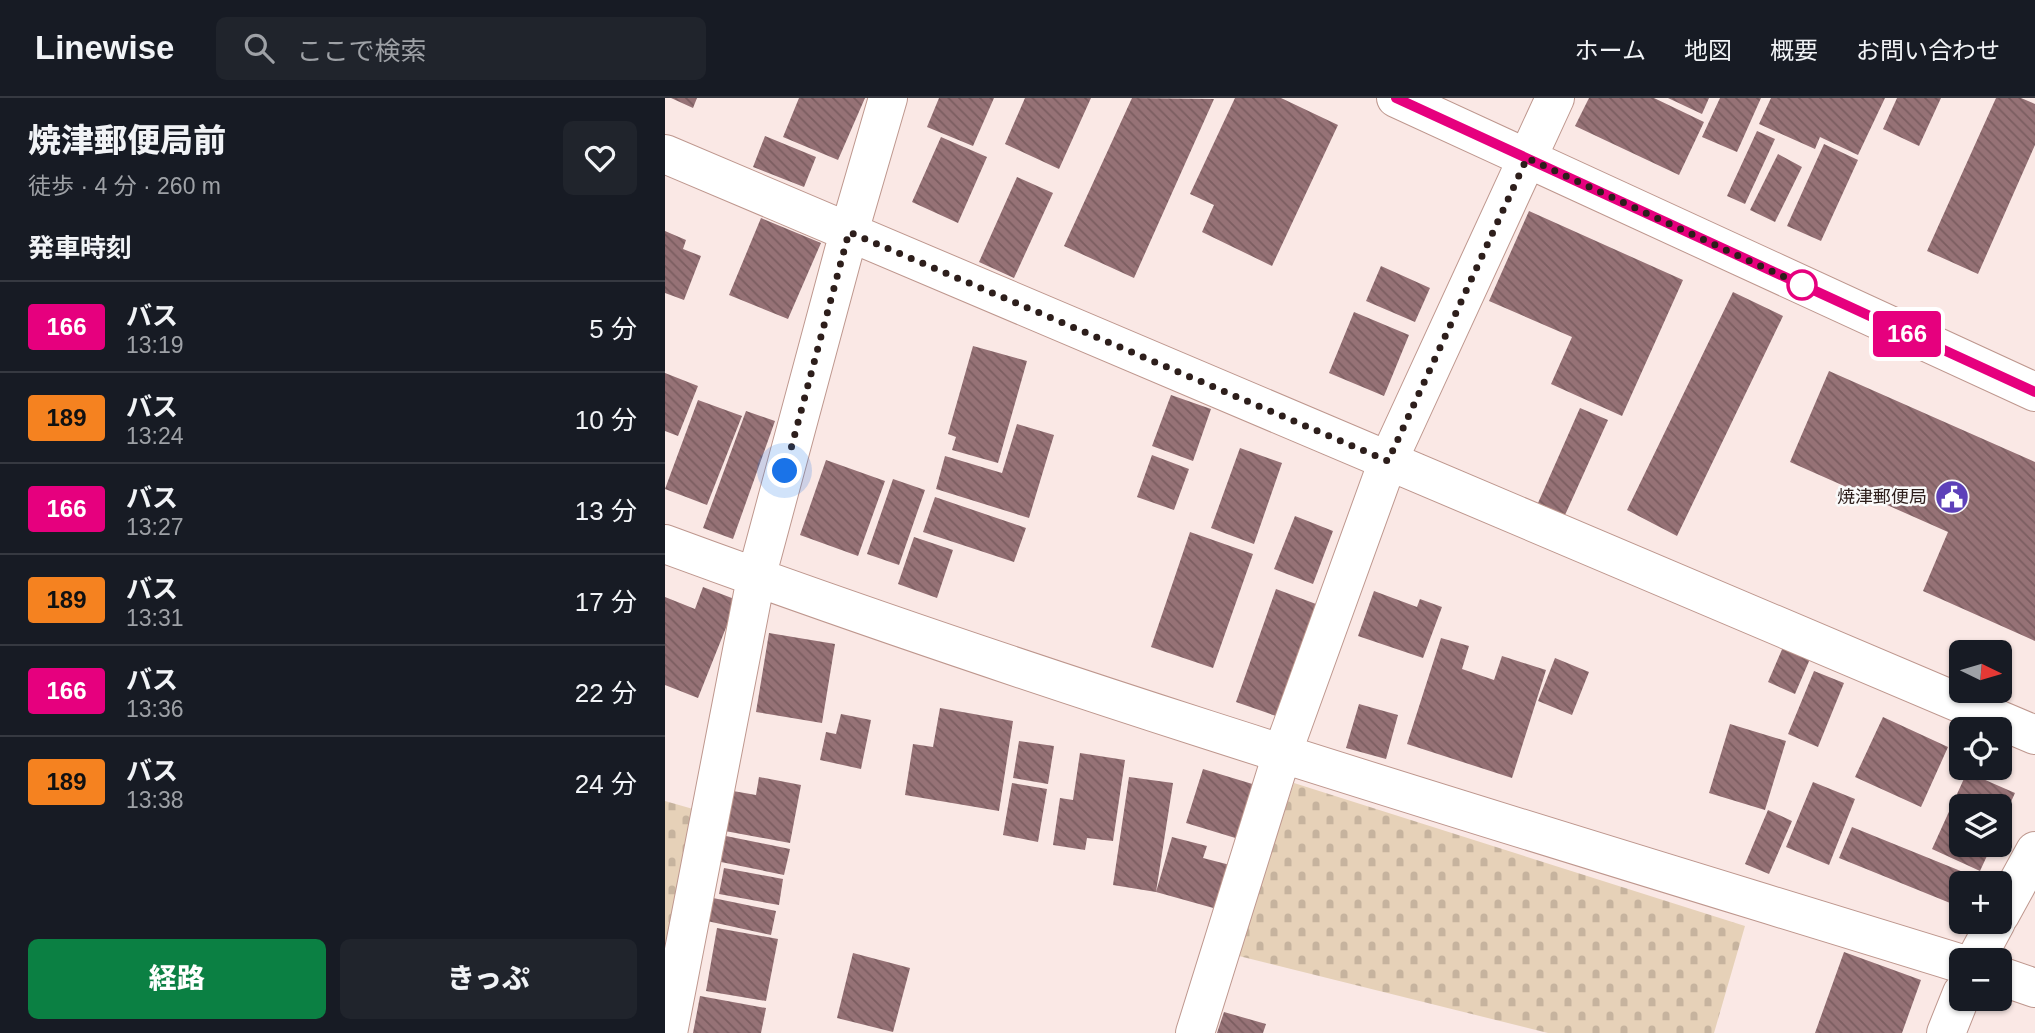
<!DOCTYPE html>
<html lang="ja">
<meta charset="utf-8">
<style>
body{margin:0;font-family:Helvetica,"Noto Sans JP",sans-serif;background:#20242c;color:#f1f3f6;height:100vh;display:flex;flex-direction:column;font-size:26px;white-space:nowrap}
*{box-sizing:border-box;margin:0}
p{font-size:23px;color:#9ea1a6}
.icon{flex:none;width:38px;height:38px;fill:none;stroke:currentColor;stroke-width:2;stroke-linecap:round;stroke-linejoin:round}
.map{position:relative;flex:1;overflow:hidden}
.side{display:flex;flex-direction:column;background:#171b24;width:665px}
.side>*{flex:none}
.badge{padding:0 14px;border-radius:5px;font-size:24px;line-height:46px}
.needle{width:46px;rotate:95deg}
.tools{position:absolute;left:1284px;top:542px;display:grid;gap:14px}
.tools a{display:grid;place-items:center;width:63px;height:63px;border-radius:10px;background:#171b24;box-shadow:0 2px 5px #0004;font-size:35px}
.you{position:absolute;width:35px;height:35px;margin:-18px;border:5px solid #fff;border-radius:50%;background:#1a73e8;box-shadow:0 0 0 10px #1a73e833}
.map>.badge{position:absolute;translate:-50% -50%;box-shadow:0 0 0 4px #fff}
h2{padding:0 28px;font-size:26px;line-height:63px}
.round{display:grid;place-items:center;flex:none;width:74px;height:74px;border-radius:10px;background:#20242c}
.headline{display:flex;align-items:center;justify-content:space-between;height:119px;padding:0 28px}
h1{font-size:33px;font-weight:800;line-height:52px}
.cta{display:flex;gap:14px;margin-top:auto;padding:14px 28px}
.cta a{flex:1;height:80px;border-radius:10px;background:#0b8043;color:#fff;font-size:28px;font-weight:800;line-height:80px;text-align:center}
.cta a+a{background:#20242c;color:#f1f3f6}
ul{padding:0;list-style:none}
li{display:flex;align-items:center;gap:21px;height:91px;padding:0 28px;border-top:2px solid #363941}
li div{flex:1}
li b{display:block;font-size:26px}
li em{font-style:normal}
li .badge{min-width:77px;font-weight:700;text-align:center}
header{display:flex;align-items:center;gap:42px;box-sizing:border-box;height:98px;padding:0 35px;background:#171b24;border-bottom:2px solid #363941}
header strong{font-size:33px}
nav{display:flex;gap:38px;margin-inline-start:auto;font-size:24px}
.search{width:490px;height:63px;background:#20242c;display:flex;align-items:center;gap:18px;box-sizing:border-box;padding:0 24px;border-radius:10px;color:#9ea1a6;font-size:26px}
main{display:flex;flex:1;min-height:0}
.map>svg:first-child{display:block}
.cemetery{fill:url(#cemetery-stones)}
.building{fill:url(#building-back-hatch)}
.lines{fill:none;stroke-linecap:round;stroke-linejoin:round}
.minor-casing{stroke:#be978e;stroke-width:40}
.major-casing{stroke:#be978e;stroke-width:40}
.minor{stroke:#fff;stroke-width:38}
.major{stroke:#fff;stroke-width:38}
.line-casing{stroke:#fff;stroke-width:16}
.line{stroke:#e6007e;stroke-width:10}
.walk{stroke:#2d1e1b;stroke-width:7;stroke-dasharray:0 12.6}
.stop-dot{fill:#fff;stroke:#e6007e;stroke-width:3.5}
.labels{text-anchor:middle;stroke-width:5;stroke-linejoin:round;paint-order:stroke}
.poi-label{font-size:18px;fill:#2d1e1b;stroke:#fafafa;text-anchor:end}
</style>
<header>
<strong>Linewise</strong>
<div class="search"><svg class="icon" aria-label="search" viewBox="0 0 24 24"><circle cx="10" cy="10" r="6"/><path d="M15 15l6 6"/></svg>ここで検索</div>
<nav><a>ホーム</a><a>地図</a><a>概要</a><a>お問い合わせ</a></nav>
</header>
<main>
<section class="side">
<div class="headline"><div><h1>焼津郵便局前</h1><p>徒歩 · 4 分 · 260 m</p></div><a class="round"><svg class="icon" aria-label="heart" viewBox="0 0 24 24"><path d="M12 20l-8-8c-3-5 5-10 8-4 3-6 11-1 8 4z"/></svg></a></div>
<h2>発車時刻</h2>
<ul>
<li><span class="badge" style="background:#e6007e;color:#fff">166</span><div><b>バス</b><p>13:19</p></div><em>5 分</em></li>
<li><span class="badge" style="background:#f58220;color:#111">189</span><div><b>バス</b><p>13:24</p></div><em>10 分</em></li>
<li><span class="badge" style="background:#e6007e;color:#fff">166</span><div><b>バス</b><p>13:27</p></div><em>13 分</em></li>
<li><span class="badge" style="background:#f58220;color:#111">189</span><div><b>バス</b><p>13:31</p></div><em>17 分</em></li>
<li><span class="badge" style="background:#e6007e;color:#fff">166</span><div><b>バス</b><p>13:36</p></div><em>22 分</em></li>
<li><span class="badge" style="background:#f58220;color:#111">189</span><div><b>バス</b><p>13:38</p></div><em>24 分</em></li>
</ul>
<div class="cta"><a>経路</a><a>きっぷ</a></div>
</section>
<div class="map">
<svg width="1370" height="935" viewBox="0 0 1370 935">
<defs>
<pattern id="cemetery-stones" width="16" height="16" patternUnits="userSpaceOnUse" patternTransform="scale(1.75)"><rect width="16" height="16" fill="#e6d1b8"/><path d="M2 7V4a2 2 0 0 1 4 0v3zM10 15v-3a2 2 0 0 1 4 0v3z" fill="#c6b39e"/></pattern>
<pattern id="building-back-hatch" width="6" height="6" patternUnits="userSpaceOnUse" patternTransform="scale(1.75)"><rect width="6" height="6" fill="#967276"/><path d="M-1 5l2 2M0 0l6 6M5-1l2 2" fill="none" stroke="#7b5d60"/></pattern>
</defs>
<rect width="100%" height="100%" fill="#fae8e5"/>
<path class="cemetery" d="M629,685L1080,828L1049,935H883L570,857Z
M0,703L28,711L0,847Z"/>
<path class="building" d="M6,0H32L28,10Z
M134,0H200L173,62L118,39Z
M274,0H329L308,48L262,29Z
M360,0H426L394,71L340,46Z
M467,0L549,1L469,180L399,148Z
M570,0H616L673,27L607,168L537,134L549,107L525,96Z
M924,0H989L1039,24L1014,77L910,28Z
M1003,0H1044L1037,16Z
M1055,0H1096L1072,54L1037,39Z
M1106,0H1220L1193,57L1155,39L1150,51L1094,26Z
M1232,0H1276L1254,48L1218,31Z
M1331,0H1356L1370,6V47L1313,176L1262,153Z
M1092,33L1110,41L1080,106L1062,98Z
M100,38L151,59L139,89L88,69Z
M276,39L322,59L293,125L247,104Z
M1159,46L1193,62L1156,143L1122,128Z
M1113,56L1137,69L1110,124L1085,112Z
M352,79L388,95L349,180L314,164Z
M864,113L1018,182L957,318L886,286L907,239L824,203Z
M96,120L156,145L123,221L64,197Z
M0,133L21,142L18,151L36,158L19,202L0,195Z
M716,168L765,190L750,224L701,203Z
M1068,194L1118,218L1012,438L962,412Z
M689,214L744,237L719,298L664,275Z
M308,248L362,263L333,365L287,352L291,339L283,336Z
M1164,273L1370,364V543L1258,493L1283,434L1125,364Z
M0,275L33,288L13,338L0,333Z
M506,297L546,311L528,363L487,348Z
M33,302L77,318L42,407L0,391Z
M915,310L943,322L900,417L873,405Z
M81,313L110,323L68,441L38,430Z
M352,326L389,337L364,420L271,391L280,358L337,375Z
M575,350L617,365L589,446L546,430Z
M487,357L524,371L509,412L472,399Z
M161,362L220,383L193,458L135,437Z
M228,381L260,392L234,467L202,456Z
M270,399L361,430L349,464L258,434Z
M630,418L668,433L648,486L609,471Z
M525,434L588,456L548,570L486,549Z
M249,439L288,452L272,500L233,486Z
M38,489L72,502L33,600L0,587V499L30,511Z
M611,491L651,506L611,618L571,604Z
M709,493L752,509L755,501L777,509L758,560L693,538Z
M104,535L170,546L157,625L91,614Z
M776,540L804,548L797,571L829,582L837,558L881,572L847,680L742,646Z
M1118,549L1145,561L1130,596L1103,584Z
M890,560L924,574L907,617L873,603Z
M1149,573L1179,585L1153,649L1123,636Z
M694,606L733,617L721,661L681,650Z
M275,610L348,623L334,713L240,697L248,646L268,649Z
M176,616L206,622L196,671L155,662L161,634L171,636Z
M1218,619L1283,649L1256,709L1190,679Z
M1065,626L1121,643L1100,712L1044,695Z
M354,643L389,648L383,686L348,680Z
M415,655L460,662L448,743L422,740L420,752L388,747L395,700L408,702Z
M538,671L594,688L577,742L521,725Z
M1302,674L1350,695L1335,728V709H1297V747H1327L1315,773L1267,751Z
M94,679L136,687L125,745L60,733L68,693L91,697Z
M464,679L508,685L491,794L507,739L542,748L538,760L565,767L552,811L491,794L448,787Z
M1148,684L1190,701L1164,767L1121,749Z
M347,685L382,691L373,744L338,737Z
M1103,712L1127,723L1104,776L1080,766Z
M1187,729L1308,778L1305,786H1297L1295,809L1174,760Z
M61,738L125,751L119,777L56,764Z
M59,770L118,781L114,807L54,796Z
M48,800L111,813L106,837L42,823Z
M52,830L113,841L101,903L41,893Z
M1179,854L1256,882L1237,935H1150Z
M188,855L245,870L228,934L172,920Z
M35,898L101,910L96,935H28Z
M559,914L601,926L598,935H552Z"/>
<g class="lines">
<g class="minor-casing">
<path id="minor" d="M731,0L1370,294
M0,56L1370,637
M0,446C426,603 863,732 1297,866
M1335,878L1370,890
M3,935L91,480L184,134L223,0
M530,935L617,656L723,363L890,0"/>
</g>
<g class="major-casing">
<path id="major" d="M1335,817L1370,753
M1310,863L1331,824
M1281,935L1297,895"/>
</g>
<use href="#minor" class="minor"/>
<use href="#major" class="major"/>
</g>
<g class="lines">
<g class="line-casing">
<path id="line" d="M731,0L1370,294"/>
</g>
<use href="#line" class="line"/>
<path class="walk" d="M120,373L184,134L723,363L862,60L1141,189L1137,187"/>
</g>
<defs>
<g id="civic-disc" transform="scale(1.75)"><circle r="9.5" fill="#5d40b9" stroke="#fafafa"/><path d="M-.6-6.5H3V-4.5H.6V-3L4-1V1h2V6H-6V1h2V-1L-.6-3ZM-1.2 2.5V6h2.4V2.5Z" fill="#fff"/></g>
</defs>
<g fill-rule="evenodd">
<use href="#civic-disc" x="1287" y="399"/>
</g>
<circle class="stop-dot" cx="1137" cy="187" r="14"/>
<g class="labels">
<g class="poi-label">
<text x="1262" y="405">焼津郵便局</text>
</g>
</g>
</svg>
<div class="tools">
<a><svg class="needle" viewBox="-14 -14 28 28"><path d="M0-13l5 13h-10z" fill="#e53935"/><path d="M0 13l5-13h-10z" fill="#9ea1a6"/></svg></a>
<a><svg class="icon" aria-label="locate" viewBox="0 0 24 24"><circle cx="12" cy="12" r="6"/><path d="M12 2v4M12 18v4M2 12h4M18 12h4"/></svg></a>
<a><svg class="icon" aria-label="layers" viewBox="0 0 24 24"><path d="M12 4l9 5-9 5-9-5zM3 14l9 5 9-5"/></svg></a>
<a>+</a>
<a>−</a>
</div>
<div class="you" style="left:120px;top:373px"></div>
<b class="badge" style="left:1242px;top:236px;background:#e6007e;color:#fff">166</b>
</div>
</main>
